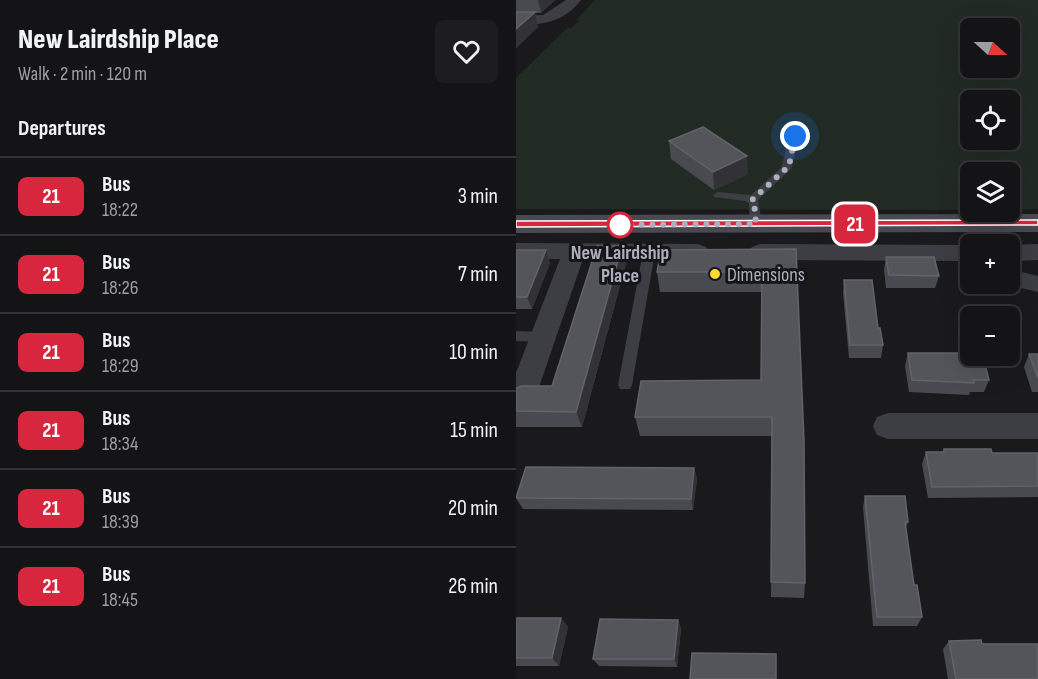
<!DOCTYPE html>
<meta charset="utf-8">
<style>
body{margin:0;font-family:"Sofia Sans Condensed",sans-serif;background:#1d1d1f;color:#f1f3f6;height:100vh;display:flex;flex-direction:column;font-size:22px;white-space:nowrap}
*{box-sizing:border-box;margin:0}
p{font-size:20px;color:#9d9ea1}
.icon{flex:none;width:33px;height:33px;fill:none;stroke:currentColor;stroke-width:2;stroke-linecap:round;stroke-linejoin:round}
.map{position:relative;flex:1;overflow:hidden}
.side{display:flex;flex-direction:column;background:#141416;width:516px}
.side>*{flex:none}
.badge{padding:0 12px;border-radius:9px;font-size:21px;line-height:39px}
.needle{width:39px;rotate:111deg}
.fabs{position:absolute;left:444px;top:18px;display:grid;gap:12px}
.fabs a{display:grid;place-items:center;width:60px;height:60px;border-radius:9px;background:#141416;box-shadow:0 6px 24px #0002,0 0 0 2px #333335;font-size:30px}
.you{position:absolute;width:30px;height:30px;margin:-15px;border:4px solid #fff;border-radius:50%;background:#1a73e8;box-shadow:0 0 0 9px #1a73e833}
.map>.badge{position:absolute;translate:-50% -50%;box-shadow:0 0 0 3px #fff}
h2{padding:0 18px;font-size:22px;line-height:54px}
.round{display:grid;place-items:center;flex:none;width:63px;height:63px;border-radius:9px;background:#1d1d1f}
.summary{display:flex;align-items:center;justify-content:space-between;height:102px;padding:0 18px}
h1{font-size:28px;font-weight:800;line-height:45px}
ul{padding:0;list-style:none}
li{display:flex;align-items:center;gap:18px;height:78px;padding:0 18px;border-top:2px solid #333335}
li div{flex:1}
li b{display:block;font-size:22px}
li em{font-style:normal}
li .badge{min-width:66px;font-weight:700;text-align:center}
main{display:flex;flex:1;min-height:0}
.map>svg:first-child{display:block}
.green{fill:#212b24;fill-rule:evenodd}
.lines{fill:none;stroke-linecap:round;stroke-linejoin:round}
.service{fill:#3d3d44;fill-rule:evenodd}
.minor{fill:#3d3d44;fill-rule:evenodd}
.secondary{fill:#494952;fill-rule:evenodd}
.wall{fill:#494a4f}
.shaded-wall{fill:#323236}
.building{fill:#54555b;stroke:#62636a;stroke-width:1.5}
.line{fill:#d7263d;stroke:#fff;stroke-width:1.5}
.walk{stroke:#acafbd;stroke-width:6;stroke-dasharray:0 10.8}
.stop-dot{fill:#fff;stroke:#d7263d;stroke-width:3}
.poi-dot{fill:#fdd732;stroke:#151518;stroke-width:2}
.labels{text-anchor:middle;stroke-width:6;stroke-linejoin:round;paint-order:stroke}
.stop-label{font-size:20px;font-weight:bold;fill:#acafbd;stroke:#151518}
.poi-label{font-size:20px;fill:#acafbd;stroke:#151518;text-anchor:start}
</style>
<main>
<section class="side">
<div class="summary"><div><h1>New Lairdship Place</h1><p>Walk · 2 min · 120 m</p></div><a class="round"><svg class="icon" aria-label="heart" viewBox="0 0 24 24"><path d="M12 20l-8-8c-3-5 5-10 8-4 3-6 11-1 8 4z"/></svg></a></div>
<h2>Departures</h2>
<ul>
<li><span class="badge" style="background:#d7263d;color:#fff">21</span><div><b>Bus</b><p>18:22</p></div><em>3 min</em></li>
<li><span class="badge" style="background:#d7263d;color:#fff">21</span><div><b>Bus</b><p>18:26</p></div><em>7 min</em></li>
<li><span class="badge" style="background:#d7263d;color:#fff">21</span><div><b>Bus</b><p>18:29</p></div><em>10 min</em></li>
<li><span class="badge" style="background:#d7263d;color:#fff">21</span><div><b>Bus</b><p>18:34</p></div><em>15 min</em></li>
<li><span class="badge" style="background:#d7263d;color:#fff">21</span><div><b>Bus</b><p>18:39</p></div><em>20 min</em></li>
<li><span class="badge" style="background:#d7263d;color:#fff">21</span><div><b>Bus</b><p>18:45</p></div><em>26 min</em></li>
</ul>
</section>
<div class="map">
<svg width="522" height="679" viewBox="0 0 522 679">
<rect width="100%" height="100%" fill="#1a1a1d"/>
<path class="green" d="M79,0H522V209L494,210V172H454V210L0,209V78L51,28H55L63,21L60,20ZM454,28H494V68H454ZM454,100H494V140H454Z"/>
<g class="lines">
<path class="service" d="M279,133L284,136L275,169L242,200L246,224L244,226L240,227L234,224L233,203L229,201L198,197L197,195L202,192L235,195L265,168L274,136Z
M133,248L139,252L116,385L114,389H104L102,385L127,252Z
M0,331L27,332L34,337L27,342L0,341Z"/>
<path class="minor" d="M50,0H65C48,22 26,26 0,24V16L27,15Z
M0,243L182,244L190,247L194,252L190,257L182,260L67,259L22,390L18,398L8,402L0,399V373L44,259H0Z
M244,244L454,245V261L244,260L236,257L232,252L236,247Z
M522,244V260L494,261V245Z
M494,269L522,276V292L488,284H494Z
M372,413H522V439H372L361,435L357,426L361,417Z"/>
<path class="secondary" d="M522,214V232L0,233V215Z"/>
</g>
<path class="wall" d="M0,0H39L25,13H19L22,27L0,48Z
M153,141L232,174L198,190L155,159Z
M106,246L110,263L66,427H0V388L36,386Z
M280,249L289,583L288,598L255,597L256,436H124L119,417L245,380L246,292H144L141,272Z
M0,250L34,263L16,309H0Z
M370,257L423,276L419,288H370L368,269Z
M328,280L362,328L367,345L365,358H333L327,293Z
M392,353L473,380L468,392H454L453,395L393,392L389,366Z
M513,354H522V392H516L508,367Z
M428,449L476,453H522V497L412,498L406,464L410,452H426Z
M178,468L181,479L177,510L7,509L0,498Z
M349,496L392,522L390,528L398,585L406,617L401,626H357L347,507Z
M0,618H45L52,627L43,666H0Z
M162,620L165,629L161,667L83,666L77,659Z
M433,641L466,644L522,679H432L427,649Z"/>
<path class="shaded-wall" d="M22,0H39L25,13Z
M19,12L22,27L0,48V29Z
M231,156L232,174L198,190L197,172Z
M106,246L110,263L66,427L60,412Z
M30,250L34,263L16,309L11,297Z
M178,468L181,479L177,510L175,499Z
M45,618L52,627L43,666L36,658Z
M162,620L165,629L161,667L158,659Z"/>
<path class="building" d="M0,12H19L0,29Z
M187,127L231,156L197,172L153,141Z
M81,246H106L60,412L0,411V388L6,386H36Z
M280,249L288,441L289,583L255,582L256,417H119L125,381L245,380L246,272H141L145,250Z
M0,250H30L11,297H0Z
M370,257H418L423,276L373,275Z
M328,280H356L362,328H364L367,345H334Z
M392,353H454V356H467L473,380H457L458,383L396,380Z
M513,354H522V378Z
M428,449H475L476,453H522V486L416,487L410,452H428Z
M10,467L178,468L175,499L0,498Z
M349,496H389L392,522H389L398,585H401L406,617H361Z
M0,618H45L36,658H0Z
M84,619L162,620L158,659H77Z
M465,640L466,644H522V679H440L433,641Z
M176,653L260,654V679H174Z"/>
<path class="line" d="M522,220V225L0,227V221Z"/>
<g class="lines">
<path class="walk" d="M104,225L240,224L238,202L236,200L273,166L279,136"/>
</g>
<circle class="stop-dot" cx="104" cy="225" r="12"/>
<circle class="poi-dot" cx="199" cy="274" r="6"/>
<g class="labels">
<g class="stop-label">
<text x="104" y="259">New Lairdship<tspan x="104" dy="23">Place</tspan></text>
</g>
<g class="poi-label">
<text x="211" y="281">Dimensions</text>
</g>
</g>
</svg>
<div class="fabs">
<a><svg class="needle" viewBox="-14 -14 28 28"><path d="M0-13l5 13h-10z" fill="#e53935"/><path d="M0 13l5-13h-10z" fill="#9d9ea1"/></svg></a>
<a><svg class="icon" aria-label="locate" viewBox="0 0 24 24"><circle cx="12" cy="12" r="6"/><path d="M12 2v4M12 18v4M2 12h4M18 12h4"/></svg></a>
<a><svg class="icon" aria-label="layers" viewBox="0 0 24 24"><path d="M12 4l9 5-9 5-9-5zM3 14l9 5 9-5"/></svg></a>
<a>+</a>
<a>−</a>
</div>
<div class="you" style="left:279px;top:136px"></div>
<b class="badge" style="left:339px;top:224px;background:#d7263d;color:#fff">21</b>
</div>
</main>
